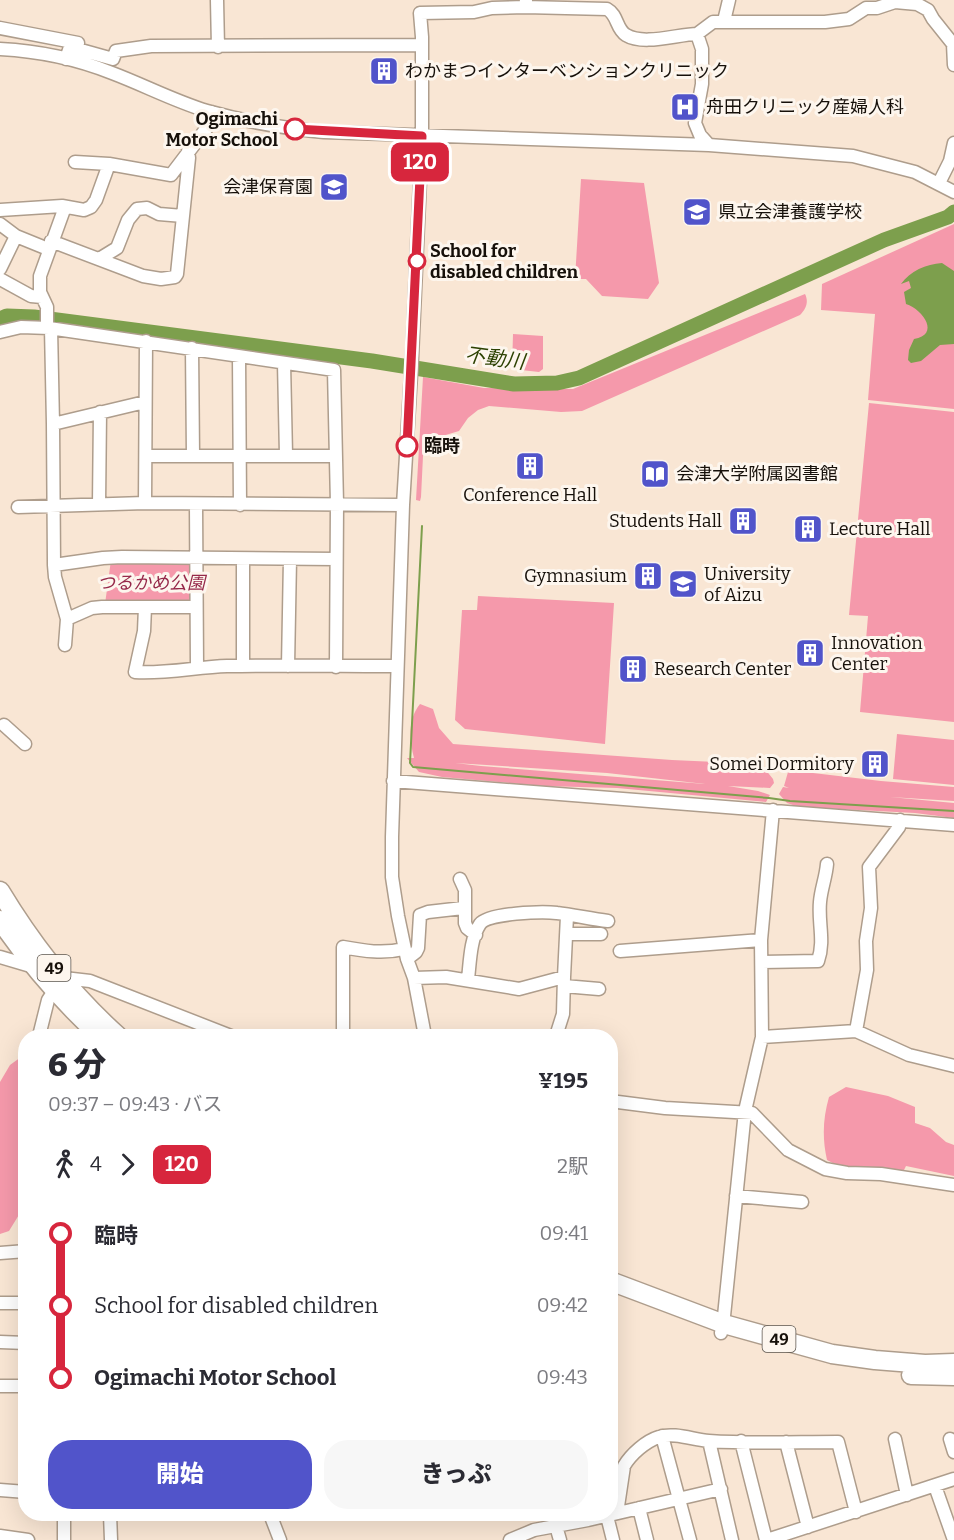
<!DOCTYPE html>
<html lang="ja">
<meta charset="utf-8">
<style>
body{margin:0;font-family:Bitter,"Noto Sans JP",serif;background:#f7f7f7;color:#2b2b33;height:100vh;display:flex;flex-direction:column;font-size:22px;white-space:nowrap}
*{box-sizing:border-box;margin:0}
p{font-size:20px;color:#7c7c81}
.icon{flex:none;width:33px;height:33px;fill:none;stroke:currentColor;stroke-width:2;stroke-linecap:round;stroke-linejoin:round}
.map{position:relative;flex:1;overflow:hidden}
.sheet{position:absolute;left:18px;top:1029px;width:600px;height:492px;display:flex;flex-direction:column;background:#fff;border-radius:24px;box-shadow:0 6px 24px #0002}
.sheet>*{flex:none}
.badge{padding:0 12px;border-radius:9px;font-size:21px;line-height:39px}
.map>.badge{position:absolute;translate:-50% -50%;box-shadow:0 0 0 3px #fff}
.legs{display:flex;align-items:center;gap:9px;height:66px;padding:0 30px;font-size:20px}
.legs p{margin-inline-start:auto}
.headline{display:flex;align-items:center;justify-content:space-between;height:102px;padding:0 30px}
h1{font-size:33px;font-weight:800;line-height:45px}
.action{display:flex;gap:12px;margin-top:auto;padding:12px 30px}
.action a{flex:1;height:69px;border-radius:24px;background:#5154ca;color:#fff;font-size:24px;font-weight:800;line-height:69px;text-align:center}
.action a+a{background:#f7f7f7;color:#2b2b33}
ul{padding:0 30px;list-style:none}
li{display:flex;align-items:center;gap:21px;height:72px;font-size:22px}
li i{display:grid;place-items:center;width:9px;height:100%;margin:0 8px;background:currentColor}
li i::after{content:'';width:15px;height:15px;margin:-8px;border:4px solid;border-radius:50%;background:#fff}
li p{margin-inline-start:auto}
li:first-child i{background:linear-gradient(#0000 50%,currentColor 0)}
li:last-child i{background:linear-gradient(currentColor 50%,#0000 0)}
.map>svg:first-child{display:block}
.green{fill:#f599ab;fill-rule:evenodd}
.water{fill:#7d9f4d}
.lines{fill:none;stroke-linecap:round;stroke-linejoin:round}
.stream{stroke:#7d9f4d;stroke-width:2}
.river{stroke:#7d9f4d;stroke-width:15}
.minor-casing{stroke:#ae9d8c;stroke-width:15}
.highway-casing{stroke:#ae9d8c;stroke-width:21}
.minor{stroke:#fff;stroke-width:12}
.highway{stroke:#fff;stroke-width:18}
.line-1-casing{stroke:#fff;stroke-width:14}
.line-1{stroke:#d7263d;stroke-width:9}
.stop-1-dot{fill:#fff;stroke:#d7263d;stroke-width:3}
.labels{text-anchor:middle;stroke-width:6;stroke-linejoin:round;paint-order:stroke}
.shield{fill:#fdf6ee;stroke:#5b554e;stroke-width:1.5}
.shield-label{font-size:16px;font-weight:bold;fill:#16100a}
.poi-label{font-size:18px;fill:#16100a;stroke:#fdf6ee;text-anchor:start}
.stop-label{font-size:18px;font-weight:bold;fill:#16100a;stroke:#fdf6ee;text-anchor:start}
.park-label{font-size:18px;font-style:italic;fill:#96294a;stroke:#fdf6ee}
.water-label{font-size:20px;font-style:italic;fill:#2d4203;stroke:#fdf6ee}
</style>
<div class="map">
<svg width="954" height="1540" viewBox="0 0 954 1540">
<rect width="100%" height="100%" fill="#f9e6d4"/>
<path class="green" d="M581,179L644,183L659,283L648,299L602,296L586,279H575Z
M954,224V409L868,400L875,314L821,310L822,284Z
M805,294C809,302 806,309 800,315L582,411L561,412L489,406L478,410L468,418L459,431L439,437L426,443L423,456L421,497L420,501L416,500L423,377L484,388L573,389Z
M513,334L543,336V369L539,372L512,369Z
M869,403L954,412V722L860,712L868,616L849,615Z
M111,560L194,561V605L105,604Z
M478,596L614,603L605,744L465,729L455,720L462,610H477Z
M420,704L433,709L439,728L453,744L672,760L761,764L773,779L774,783L770,788L728,786L758,791L770,795L766,802L617,788L543,786L442,777L419,772L407,758H414C409,739 408,719 420,704ZM455,763L607,773L705,784L481,766Z
M897,734L954,740V785L893,779Z
M796,771L881,781L954,787V801L890,797L954,803V818L915,813L821,808L805,809L787,803L779,794L783,787L789,788L784,786L788,772Z
M21,1057L25,1059L24,1075L26,1084L25,1205L9,1231L0,1234V1082L10,1065Z
M846,1087L888,1096L915,1107V1123L930,1128L946,1142L954,1145V1176L906,1166L904,1170C880,1174 848,1172 827,1160C822,1138 823,1118 829,1097Z"/>
<path class="water" d="M942,263L954,271V344L940,345L921,361L911,363L908,360L909,350L914,339C940,335 924,310 906,304L904,292L911,288L909,281L901,284C910,271 926,264 942,263Z"/>
<g class="lines">
<path class="stream" d="M952,213L954,220
M422,526L410,763L413,767L769,798L790,801L954,811"/>
<path class="river" d="M0,319L7,316L34,317L372,361L514,384L557,383L579,378L884,240L948,217L954,212"/>
<g class="minor-casing">
<path id="minor" d="M217,0L218,47
M525,7L607,9C618,15 616,29 626,35C644,46 678,34 697,34L702,49V84L695,123L700,135L709,145
M724,21L729,0
M0,28L78,43
M697,34L713,22H825L849,19L866,8H877L895,2L917,4L928,10L933,19L953,44L954,65
M0,49C38,51 77,59 112,73C144,85 174,101 207,111C246,122 284,128 324,132L709,145L853,156L915,172L954,192
M66,59L70,47L113,59L116,51L151,46L422,45
M75,162L109,164
M939,183L950,161L954,143
M0,210L62,206L84,210L91,207L96,200L109,164L171,175L209,125L212,112
M0,224L16,236L48,249
M51,241L143,276L161,279L175,277L177,274L189,158L188,151
M99,259L117,248L128,220L137,209L147,208L159,214L183,216
M0,269L16,236
M0,279L31,296L42,297
M47,328V307L40,292V276L65,207
M51,328L53,424
M0,332L21,327L49,328L334,370L337,504L336,667
M192,348L193,456
M239,356L240,505
M284,363L286,455
M145,402L53,424L54,565L103,558L122,557L336,559
M146,456H335
M145,503L146,341
M99,504L100,412
M196,504L197,667
M18,507L145,503L403,505
M54,565L55,577L67,619L65,645
M145,607L144,631L135,672C165,674 197,667 227,666C284,665 340,666 397,666
M67,619L92,608L102,607H196
M243,666V559
M288,666L290,559
M4,725L25,744
M393,781L954,825
M460,879L465,890V923L467,928L476,935
M566,934H601
M620,951L761,940
M0,957L34,967
M407,959L416,952L418,948L420,915L428,912L463,908
M762,962L818,961C825,941 818,923 820,902C821,889 826,877 827,864
M564,977L567,916
M64,978L90,981L231,1036
M414,978L446,977L519,989L564,977L563,1014L556,1036
M468,979C470,963 470,939 480,924C488,913 543,911 557,913C574,915 591,919 608,921
M564,986L599,989
M856,1031L867,970L866,941L871,908L869,867L899,827L900,820
M39,1036L48,1000L54,991
M343,1036V947C364,951 383,954 404,949
M425,1036L414,978L407,959L398,916L392,877V837L403,505L412,358L422,136V37L420,13L474,12L492,8L525,7L526,0
M762,1037L856,1031L909,1055L954,1066
M610,1101L665,1108L752,1113L788,1150L825,1169L847,1173L881,1174L954,1185
M736,1196L802,1202
M0,1253L26,1251
M0,1303H26
M721,1333L724,1316L745,1111L762,1037L761,940L773,810
M0,1342L26,1343
M0,1386H26
M662,1436L690,1540
M895,1439L907,1495
M950,1439L954,1452
M709,1441L732,1540
M741,1441L766,1540
M786,1442L808,1527
M935,1486L954,1540
M0,1490L26,1492
M639,1508L647,1540
M617,1513L624,1466C631,1454 646,1441 659,1437C674,1432 694,1440 709,1441C752,1444 795,1442 838,1442L856,1512
M110,1514L111,1540
M270,1514L280,1540
M607,1516L613,1540
M556,1526L560,1540
M0,1536L28,1540
M64,1540V1514
M510,1540L534,1530L588,1520L721,1489
M767,1540L954,1479"/>
</g>
<g class="highway-casing">
<path id="highway" d="M0,891C32,944 72,995 118,1036
M0,920C29,963 62,1001 100,1036
M610,1281L724,1324L832,1354L875,1360L925,1364L954,1363
M911,1375L954,1376"/>
</g>
<use href="#minor" class="minor"/>
<use href="#highway" class="highway"/>
</g>
<g class="lines">
<g class="line-1-casing">
<path id="line-1" d="M295,129L422,136L407,446"/>
</g>
<use href="#line-1" class="line-1"/>
</g>
<defs>
<g id="building-square" transform="scale(1.5)"><rect x="-9" y="-9" width="18" height="18" rx="4" fill="#5154ca" stroke="#fdf6ee"/><path d="M-4-6H4V6H1V3H-1V6H-4ZM-2.5-4.3h1.7v1.8h-1.7ZM.8-4.3h1.7v1.8H.8ZM-2.5-1h1.7V.8h-1.7ZM.8-1h1.7V.8H.8Z" fill="#fff"/></g>
<g id="hospital-square" transform="scale(1.5)"><rect x="-9" y="-9" width="18" height="18" rx="4" fill="#5154ca" stroke="#fdf6ee"/><path d="M-5-5h3v3.5h4V-5h3V5h-3V1.5h-4V5h-3Z" fill="#fff"/></g>
<g id="school-square" transform="scale(1.5)"><rect x="-9" y="-9" width="18" height="18" rx="4" fill="#5154ca" stroke="#fdf6ee"/><path d="M0-5L7-2L0 1L-7-2ZM-4 1L0 2.5L4 1V4Q0 6-4 4Z" fill="#fff"/></g>
<g id="library-square" transform="scale(1.5)"><rect x="-9" y="-9" width="18" height="18" rx="4" fill="#5154ca" stroke="#fdf6ee"/><path d="M-6-4Q-3-5.5-.7-3.5V5Q-3 3-6 4ZM6-4Q3-5.5 .7-3.5V5Q3 3 6 4Z" fill="#fff"/></g>
<g id="university-square" transform="scale(1.5)"><rect x="-9" y="-9" width="18" height="18" rx="4" fill="#5154ca" stroke="#fdf6ee"/><path d="M0-5L7-2L0 1L-7-2ZM-4 1L0 2.5L4 1V4Q0 6-4 4Z" fill="#fff"/></g>
</defs>
<g fill-rule="evenodd">
<use href="#building-square" x="384" y="71"/>
<use href="#hospital-square" x="685" y="107"/>
<use href="#school-square" x="334" y="187"/>
<use href="#school-square" x="697" y="212"/>
<use href="#building-square" x="530" y="466"/>
<use href="#library-square" x="655" y="474"/>
<use href="#building-square" x="743" y="521"/>
<use href="#building-square" x="808" y="529"/>
<use href="#building-square" x="648" y="576"/>
<use href="#university-square" x="683" y="584"/>
<use href="#building-square" x="810" y="653"/>
<use href="#building-square" x="633" y="669"/>
<use href="#building-square" x="875" y="764"/>
</g>
<g class="stop-1-dot">
<circle cx="295" cy="129" r="10"/>
<circle cx="417" cy="261" r="8"/>
<circle cx="407" cy="446" r="10"/>
</g>
<g class="labels">
<g class="shield">
<rect x="37.5" y="955" width="33" height="26" rx="4.5"/>
<rect x="762.5" y="1326" width="33" height="26" rx="4.5"/>
</g>
<g class="shield-label">
<text x="54" y="974">49</text>
<text x="779" y="1345">49</text>
</g>
<g class="poi-label">
<text x="405" y="77">わかまつインターベンションクリニック</text>
<text x="706" y="113">舟田クリニック産婦人科</text>
<text x="313" y="193" text-anchor="end">会津保育園</text>
<text x="718" y="218">県立会津養護学校</text>
<text x="676" y="480">会津大学附属図書館</text>
<text x="530" y="501" text-anchor="middle">Conference Hall</text>
<text x="722" y="527" text-anchor="end">Students Hall</text>
<text x="829" y="535">Lecture Hall</text>
<text x="704" y="580">University<tspan x="704" dy="21">of Aizu</tspan></text>
<text x="627" y="582" text-anchor="end">Gymnasium</text>
<text x="831" y="649">Innovation<tspan x="831" dy="21">Center</tspan></text>
<text x="654" y="675">Research Center</text>
<text x="854" y="770" text-anchor="end">Somei Dormitory</text>
</g>
<g class="stop-label">
<text x="278" y="125" text-anchor="end">Ogimachi<tspan x="278" dy="21">Motor School</tspan></text>
<text x="430" y="257">School for<tspan x="430" dy="21">disabled children</tspan></text>
<text x="424" y="452">臨時</text>
</g>
<g class="park-label">
<text x="151" y="589">つるかめ公園</text>
</g>
<g class="water-label">
<text transform="translate(495 358) rotate(7)" y="7">不動川</text>
</g>
</g>
</svg>
<b class="badge" style="left:420px;top:162px;background:#d7263d;color:#fff">120</b>
<section class="sheet">
<div class="headline"><div><h1>6 分</h1><p>09:37 – 09:43 · バス</p></div><b>¥195</b></div>
<div class="legs"><svg class="icon" aria-label="walk" viewBox="0 0 24 24"><circle cx="13" cy="4" r="2"/><path d="M13 8l-2 6 4 7M11 14l-3 7M7 12l3-4h3l4 4"/></svg>4<svg class="icon" aria-label="forward" viewBox="0 0 24 24"><path d="M9 5l7 7-7 7"/></svg><b class="badge" style="background:#d7263d;color:#fff">120</b><p>2駅</p></div>
<ul>
<li><i style="color:#d7263d"></i><b>臨時</b><p>09:41</p></li>
<li><i style="color:#d7263d"></i><span>School for disabled children</span><p>09:42</p></li>
<li><i style="color:#d7263d"></i><b>Ogimachi Motor School</b><p>09:43</p></li>
</ul>
<div class="action"><a>開始</a><a>きっぷ</a></div>
</section>
</div>
